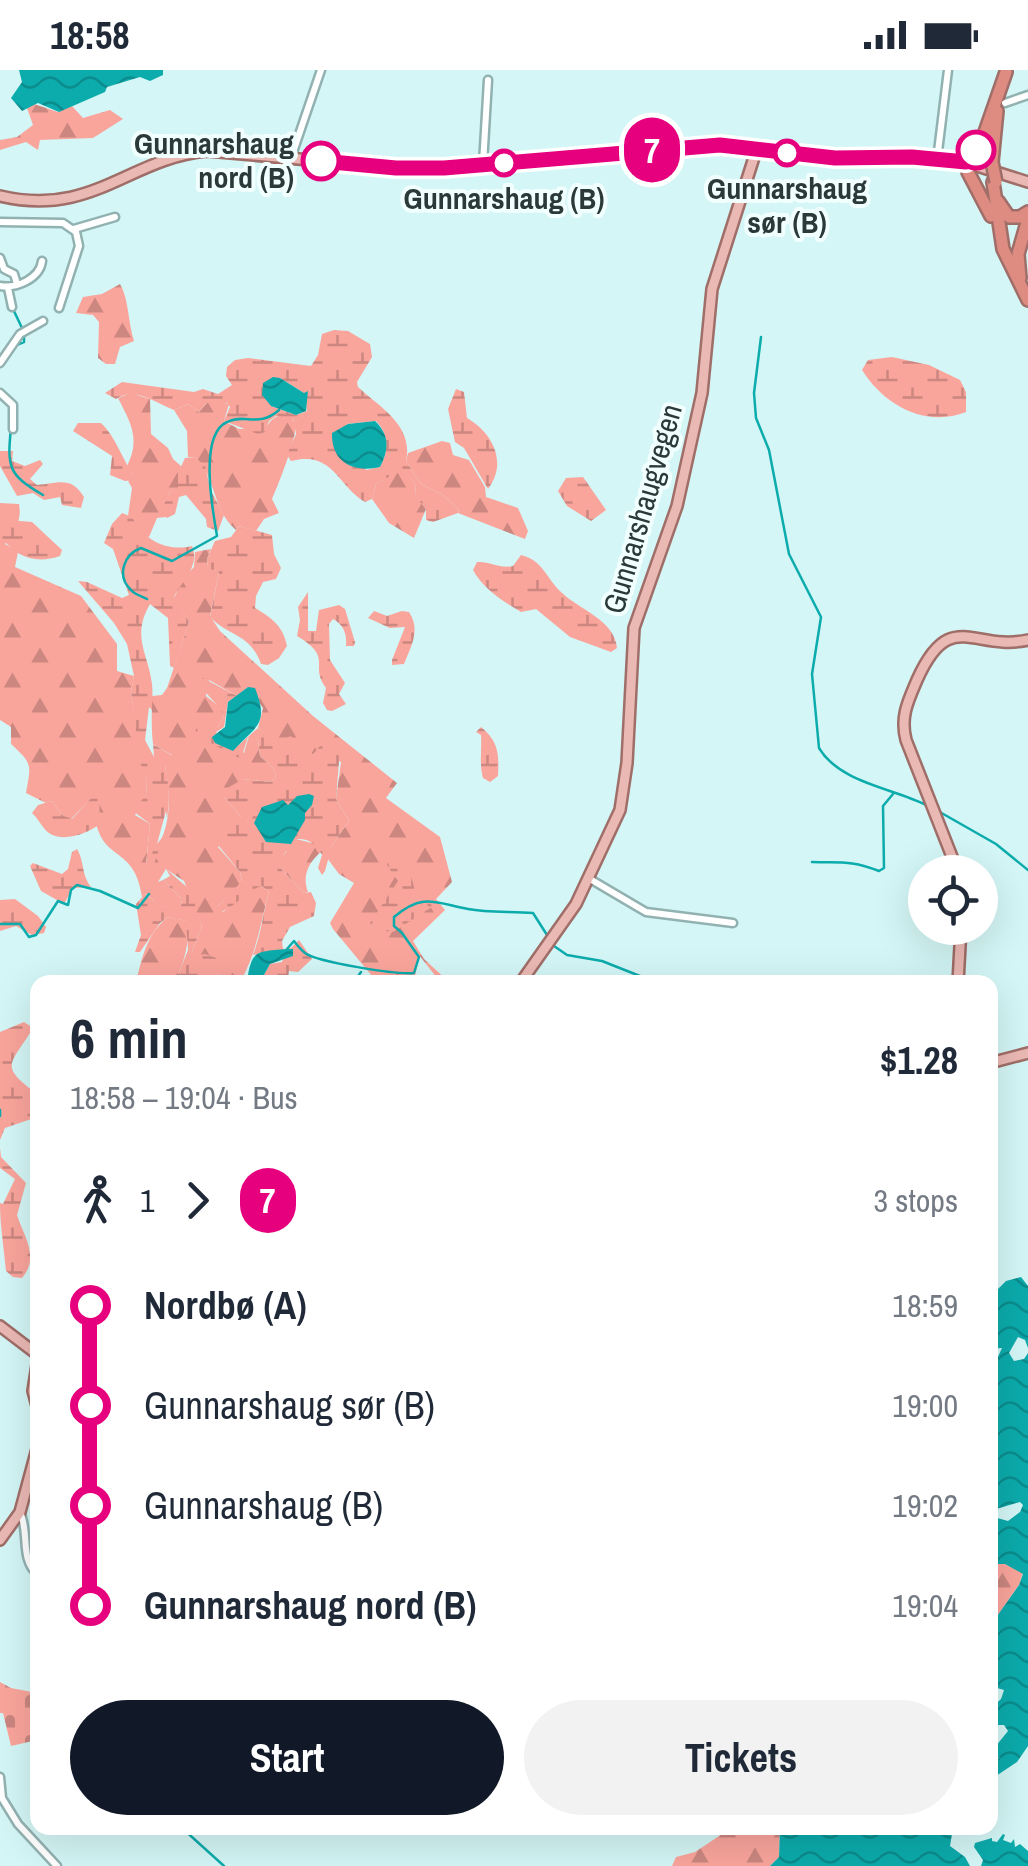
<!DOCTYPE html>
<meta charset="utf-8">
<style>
body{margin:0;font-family:"Archivo Narrow",sans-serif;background:#f2f2f3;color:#1f2937;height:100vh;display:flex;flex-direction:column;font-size:38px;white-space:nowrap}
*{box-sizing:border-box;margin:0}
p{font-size:32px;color:#747a83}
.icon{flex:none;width:55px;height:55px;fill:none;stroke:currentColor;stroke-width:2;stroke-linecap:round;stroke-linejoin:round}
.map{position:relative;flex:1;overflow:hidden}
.panel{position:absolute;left:30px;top:905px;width:968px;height:860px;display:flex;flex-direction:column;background:#fff;border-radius:20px;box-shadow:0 10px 40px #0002}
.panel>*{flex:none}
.badge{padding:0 20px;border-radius:32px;font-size:35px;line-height:65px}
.fabs{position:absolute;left:908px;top:785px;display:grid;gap:20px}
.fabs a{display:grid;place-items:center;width:90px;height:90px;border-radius:50%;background:#fff;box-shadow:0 10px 40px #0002;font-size:50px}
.map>.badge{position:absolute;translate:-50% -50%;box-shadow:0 0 0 5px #fff}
.legs{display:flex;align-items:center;gap:15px;height:110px;padding:0 40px;font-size:32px}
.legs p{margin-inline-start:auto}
.overview{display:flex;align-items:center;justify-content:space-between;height:170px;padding:0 40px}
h1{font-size:55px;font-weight:700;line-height:75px}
.button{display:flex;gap:20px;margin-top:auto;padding:20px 40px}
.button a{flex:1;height:115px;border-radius:60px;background:#111827;color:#fff;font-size:40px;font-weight:700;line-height:115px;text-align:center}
.button a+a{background:#f2f2f3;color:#1f2937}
ul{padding:0 40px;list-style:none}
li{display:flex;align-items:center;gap:35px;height:100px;font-size:38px}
li i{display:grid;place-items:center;width:15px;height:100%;margin:0 12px;background:currentColor}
li i::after{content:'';width:25px;height:25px;margin:-12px;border:8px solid;border-radius:50%;background:#fff}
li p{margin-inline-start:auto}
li:first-child i{background:linear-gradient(#0000 50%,currentColor 0)}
li:last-child i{background:linear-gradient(currentColor 50%,#0000 0)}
.status{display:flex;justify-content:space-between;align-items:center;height:70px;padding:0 50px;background:#fff;direction:ltr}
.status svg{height:28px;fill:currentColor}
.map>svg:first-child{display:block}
.forest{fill:url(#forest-firs)}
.wetland{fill:url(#wetland-marsh);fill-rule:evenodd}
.cemetery{fill:url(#cemetery-stones)}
.water{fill:url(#water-waves)}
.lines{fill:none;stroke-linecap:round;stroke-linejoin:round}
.stream{stroke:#0cabac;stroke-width:2.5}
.minor-casing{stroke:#92b2b1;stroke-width:11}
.major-casing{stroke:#a06e68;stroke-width:14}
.highway-casing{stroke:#a06e68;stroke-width:16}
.minor{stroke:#fff;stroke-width:6}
.major{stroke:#ebb9b4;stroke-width:9}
.highway{stroke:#de8b82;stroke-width:11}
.highway-bridge-casing{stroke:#a06e68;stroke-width:16;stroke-linecap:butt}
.highway-bridge{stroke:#de8b82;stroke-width:11}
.line-1-casing{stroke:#fff;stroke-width:22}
.line-1{stroke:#e6007e;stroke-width:15}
.stop-1-dot{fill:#fff;stroke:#e6007e;stroke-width:5}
.labels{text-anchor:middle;stroke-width:8;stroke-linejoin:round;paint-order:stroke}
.stop-label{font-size:30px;font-weight:bold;fill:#2c3939;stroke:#f1ffff}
.street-label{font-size:30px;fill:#2c3939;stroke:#f1ffff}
</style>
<div class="status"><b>18:58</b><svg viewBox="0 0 49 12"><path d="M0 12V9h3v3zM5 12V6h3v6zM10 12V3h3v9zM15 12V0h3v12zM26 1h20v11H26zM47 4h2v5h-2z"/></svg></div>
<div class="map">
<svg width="1028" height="1796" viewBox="0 0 1028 1796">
<defs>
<pattern id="forest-firs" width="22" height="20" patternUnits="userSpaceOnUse" patternTransform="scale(2.5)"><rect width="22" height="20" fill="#faa59c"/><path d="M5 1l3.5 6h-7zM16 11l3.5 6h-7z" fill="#cb8780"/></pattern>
<pattern id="wetland-marsh" width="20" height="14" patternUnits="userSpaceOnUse" patternTransform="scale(2.5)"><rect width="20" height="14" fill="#faa59c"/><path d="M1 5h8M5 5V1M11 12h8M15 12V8" fill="none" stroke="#cb8780"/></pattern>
<pattern id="cemetery-stones" width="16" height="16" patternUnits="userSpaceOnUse" patternTransform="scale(2.5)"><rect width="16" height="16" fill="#faa59c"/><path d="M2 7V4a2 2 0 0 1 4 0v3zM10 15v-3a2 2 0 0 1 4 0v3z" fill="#cb8780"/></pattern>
<pattern id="water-waves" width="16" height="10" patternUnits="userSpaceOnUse" patternTransform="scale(2.5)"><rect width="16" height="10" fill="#0cabac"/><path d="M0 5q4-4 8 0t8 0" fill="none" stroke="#0c8c8d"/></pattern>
</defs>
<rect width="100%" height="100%" fill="#d4f6f6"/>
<path class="forest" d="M34,34L58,42L72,36L83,48L110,40L123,49L93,68L40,70L38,80L26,72L0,80V70L17,67L33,55L27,38Z
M120,214C129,229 128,253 134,271L120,277L115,294H106L98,288L99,252L93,245L76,243L83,227L102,224Z
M131,323L150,329L151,364L168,378L173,389L181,396L178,419L170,422L163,439L166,447L157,448L149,467L141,464L128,446L132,418L128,411L134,406L127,396C141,368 130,352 118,328Z
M220,332L229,334L224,351L239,359L266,358C273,344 286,341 296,353C296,370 279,413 272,429L279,443L264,449L256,461L239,456L236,460C212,440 216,405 195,387H188L187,361L174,340L188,334L199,342L207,333Z
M442,371L450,373L453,385L469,390L485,417L486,427L518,438L528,461L525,469L458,443L459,440L443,425L421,414L406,391L408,383Z
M401,399L415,413L416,426L426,439L414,468L389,453L372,429L376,414Z
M0,433L19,434C22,452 15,459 5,474L18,482L15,497L81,526L117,574V601L134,606L131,621L141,692L147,711L146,725L135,745L150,754L146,795C171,762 172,736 165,695L172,685L153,674C151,657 152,643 152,626L162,625L167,618L189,552L174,528L184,507L194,497L195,482L211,479L207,489L208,497L219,502L210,546L220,561L313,646L397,713L386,728L440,767L452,812L436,829L445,840L413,871L424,889L449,912L437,908L419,885L415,907L394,909L395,912H377L333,859L330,853L354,813L339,804L327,788L332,775L349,751L336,729L341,692L317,681L313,685L276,673L258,658L263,638L248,617L237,626L209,610L206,626L221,638L224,647L218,657H197L244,683L249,666L258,670L260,686L273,698L276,707L271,712L243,709L224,727L241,747L218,777L240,802L242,812L217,837L223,842L255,817L262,816L269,822C260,854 257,883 240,912H207L218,904L192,881L202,856L184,811L166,799L158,812L163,810L182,829L181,838L160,836L146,824L142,827C135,778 107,791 97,757C94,747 95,735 95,725L71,749L62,745L52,731L46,733L26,723C31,695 33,694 11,674V657L0,650Z
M296,769L316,774L321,782C308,793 302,806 308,822L304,823L282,800L279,791Z
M168,847L187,851C190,875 184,891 175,912H136C142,888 147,863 168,847Z
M990,1494H1005L1023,1503L1019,1515L990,1556Z
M780,1758L779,1787L770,1796H672L676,1787L695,1782L728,1760Z"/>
<path class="wetland" d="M334,260L348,261L370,274L372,287L357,312L358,317C379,337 414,355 406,391L421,414L443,425L459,440L458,443L433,452L426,450V439L416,427L415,413L401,400L376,414L372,429L365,432C337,415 333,380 291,391L287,385L296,364L294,350L276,346L269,351L265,362L258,364L224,351L230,337L227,333H207L199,342L188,334L174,340C155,333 136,316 116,329L105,323L122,312L194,322L203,319L218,324L232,315L226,306L227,297L235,290L248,288L311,296L318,285L322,264ZM280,308L304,323L307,341L296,345L271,336ZM376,351C389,364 389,381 380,397L366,400L347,354Z
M892,287L929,295L960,310L966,322V342C925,358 884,335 862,300L868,290Z
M456,319L464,322L467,348C493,363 508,393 488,419L464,378L455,372L448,339Z
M78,353H101C116,367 122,389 134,406L133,410L125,411L110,405L112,386L73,361Z
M0,381H13L12,391L25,396L40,390L43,394L30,409L37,415C60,413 71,406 84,427L81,438L62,435L60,427L44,430L33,423L17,426L0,396Z
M195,387L205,396L211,421L224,445L218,461L207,457L206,449L186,425L179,427L175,444L167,448L161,441L170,422L178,418V403L185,388Z
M583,407L606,440L591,451L567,436L558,421L566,408Z
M122,443L132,447C144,470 166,482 192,476C200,496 183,510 174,527L189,552L174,598L170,596L168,548L150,534C131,567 148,582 152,614C153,622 152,632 152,640L149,637L145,670L154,687L153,674L173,686L174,692L165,696C169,714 170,729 167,748L166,741L157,774L164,765L153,797L146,795L150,754L133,741L146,725L147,711L140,692L131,621L134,606L127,574L114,553L78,511L87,512L122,528L129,525L113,479L104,473L112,454Z
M8,450L32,452L62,480L60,486C37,494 16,488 1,467L3,454Z
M239,456L272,465L274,484L281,498L276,509L263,512L256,526L255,538C272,548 283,556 287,576L279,588L268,595L261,594C250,563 229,567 210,547L219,502L208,498L207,489L215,471L231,467Z
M521,485C544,491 545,507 561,522C578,539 615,550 617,578L611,582L570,567L536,539L521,542C503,531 483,519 473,500L477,492C490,491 500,499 513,496Z
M308,522V561H316L319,540L339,535L345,539L355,572L354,576H346C347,564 344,555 333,549L329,554L330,590L345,613L339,624L346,634L332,641L327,640L323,633L326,618C308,594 335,589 297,566L300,550L298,537Z
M374,541L387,546L402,541L409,542C421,560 411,576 404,594L392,595V590L405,557L390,558L368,548Z
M201,607L237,626L228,632L224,657L216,662L233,680L258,658L276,672L291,666L296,677L313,684L321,675H335L340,680L336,729L349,751L332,775L325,801L322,805L318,798L322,785C316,774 309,768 296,769V783L286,781L280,791L282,800L304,823L311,822L316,833L314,846L290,857L282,871L283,879L291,878L299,870L312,889L298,902L289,901L288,908L280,912H260L270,894L282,892L287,879L253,885C261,864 263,844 269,822L262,816C246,820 234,839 216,844L217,837L242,811L240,802L209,764L218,750L241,747L224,727V720L243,709L271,712L276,707L273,698L260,686L258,670L248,667L241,689L194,664L197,657H218L224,647C219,633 205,625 198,612Z
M481,657C499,672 499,684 498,706L490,712L483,708C479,693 482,680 481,665L476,662Z
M95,724L99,726L100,754C88,763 64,773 49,763C43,759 38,748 32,743L38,735L52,731L62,745L72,749Z
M77,779C85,793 81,804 91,817L73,818L64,834L41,821L30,796L33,793L62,804L68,799L72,782Z
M391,789C409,796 414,809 415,826L429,828L432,837L393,862L373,859L370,853L398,811L387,795Z
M166,799L195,824V836L202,856L192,881L198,885L205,884L216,888L218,904L206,912H175L188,880L186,851L168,847L160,853L140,882H135L141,865L136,834L145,824L161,836L181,837L182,829L163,810L170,806Z
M15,829L38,846L46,857L44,863L32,865L16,856L0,861V830Z
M24,952L30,956V963C9,996 0,996 37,1024V1047L5,1058L0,1070V962Z
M0,1078L1,1087L26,1113L17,1145C24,1167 40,1187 22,1208L13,1207L6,1201C4,1178 0,1157 0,1133L3,1134L15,1109L0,1098Z"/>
<path class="cemetery" d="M0,1612L11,1618L37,1623V1670L11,1676L3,1643H0Z"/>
<path class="water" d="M19,0H163V5L150,11L140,7L107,17L105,22L59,42L38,33L22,41L11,28L22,12Z
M273,307L280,308L304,323L308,321L306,341L296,345L271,336L262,325L263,313Z
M375,351C390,365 389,380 380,397C354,403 331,393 332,363L348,354Z
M248,617L255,618C270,656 255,656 233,681L215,673L212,667L225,657L228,632Z
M309,724L314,726L312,735L305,743V750L291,774L266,772L254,753L262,737L283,730L288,735L297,726Z
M287,879H293V886L270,894L260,912H243L247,911C252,879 256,882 287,879Z
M1021,1207L1028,1216V1278L1025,1270L1018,1267L1009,1283L1014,1291L1024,1289L1028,1283V1676L1017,1692L990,1710L995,1699L992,1694L999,1688L991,1682L1008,1661L1004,1655H990V1639L1001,1629L1004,1620L997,1618L990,1622V1556L1019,1515L1023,1504L1005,1494H990V1446L1008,1451L1020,1442L1023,1435L1020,1432L993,1440L990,1436V1304L1002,1278L990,1279V1227L1006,1211Z
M780,1758H953L950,1776L965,1787L970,1796H770L779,1787Z
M1003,1764L1005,1765L1003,1770L1011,1773L1014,1769L1015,1777L1020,1774L1028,1781V1796H981L983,1790L974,1777L975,1773L992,1768V1771L997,1772Z"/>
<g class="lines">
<path class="stream" d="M13,239L22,258
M761,267L754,323L756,348L769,380L789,484L821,547L812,604L819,678C840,713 893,718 926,735
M14,276L24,272V265
M11,358C7,397 8,405 43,425
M147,529C142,526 135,525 131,520C116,506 124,484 141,478L172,491L217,466C213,442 198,365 227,352C245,343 259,358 279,340
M938,741L996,774L1028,800
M812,792C841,793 851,790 879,801L884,798L883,736L893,724
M0,854H20L29,867L36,865L58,831L68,835L71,820L77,815L100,821L138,838L149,824
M287,879L294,871C297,875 300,879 305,883C317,892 397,905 414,903L419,887L402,863L394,856V847C423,822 436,833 468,839C489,843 512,841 533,843L554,876L567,885L602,891L655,912
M354,912L361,902
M0,1040V1046
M182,1758L224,1796"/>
<g class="minor-casing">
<path id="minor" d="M1005,33L1028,25
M291,88L321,0
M937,90L948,0
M483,94L488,10
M0,152L63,153L76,162L79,176L59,238
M74,159L115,147
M0,188L4,199L14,204L17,214
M0,216C17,219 40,208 42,191
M8,218L12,237
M0,293L20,264L43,251
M0,323L13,335V359
M590,809L646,842L733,853
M20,1442C30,1463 19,1489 38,1505
M0,1707L2,1728L18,1754L57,1796"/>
</g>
<g class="major-casing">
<path id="major" d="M974,95L1028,112
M0,126C92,148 129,88 207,81L413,99L720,75L835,89L904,87L966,92
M958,802L906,670C900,647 908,631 917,610C950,536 974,582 1028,570
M521,912L576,834L620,740L627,693L634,558L677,436L702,323L712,219L757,78
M958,912L961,858
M990,993L1028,983
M0,1256L38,1285
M38,1288L33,1321L38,1340
M0,1470L20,1442L38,1375"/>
</g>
<g class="highway-casing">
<path id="highway" d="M968,92L983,68L1006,2
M992,92L997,41
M968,102L991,146
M993,112L1003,179L1028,230
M998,131L1009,147H1020L1028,142
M1020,208L1018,184L1028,149"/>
</g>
<use href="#minor" class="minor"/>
<use href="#major" class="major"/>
<use href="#highway" class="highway"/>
<g class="highway-bridge-casing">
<path id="highway-bridge" d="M992,92L996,112"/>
</g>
<use href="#highway-bridge" class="highway-bridge"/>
</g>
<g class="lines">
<g class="line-1-casing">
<path id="line-1" d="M321,91L396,98H444L720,75L835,88L912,87L966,92L976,80"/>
</g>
<use href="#line-1" class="line-1"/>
</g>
<g class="stop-1-dot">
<circle cx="976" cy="80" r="18"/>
<circle cx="787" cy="83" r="12"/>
<circle cx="321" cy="91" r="18"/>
<circle cx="504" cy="93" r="12"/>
</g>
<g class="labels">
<g class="stop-label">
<text x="294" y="84" text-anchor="end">Gunnarshaug<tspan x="294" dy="34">nord (B)</tspan></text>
<text x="787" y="129">Gunnarshaug<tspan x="787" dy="34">sør (B)</tspan></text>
<text x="504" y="139">Gunnarshaug (B)</text>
</g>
<g class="street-label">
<text transform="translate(643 439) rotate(-74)" y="10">Gunnarshaugvegen</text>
</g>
</g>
</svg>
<div class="fabs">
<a><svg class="icon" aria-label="locate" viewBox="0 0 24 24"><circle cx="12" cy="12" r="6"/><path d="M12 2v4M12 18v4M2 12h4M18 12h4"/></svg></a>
</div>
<b class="badge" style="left:652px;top:80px;background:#e6007e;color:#fff">7</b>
<section class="panel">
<div class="overview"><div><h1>6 min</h1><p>18:58 – 19:04 · Bus</p></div><b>$1.28</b></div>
<div class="legs"><svg class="icon" aria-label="walk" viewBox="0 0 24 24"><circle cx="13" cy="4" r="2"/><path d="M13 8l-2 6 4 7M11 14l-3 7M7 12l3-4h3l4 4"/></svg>1<svg class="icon" aria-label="forward" viewBox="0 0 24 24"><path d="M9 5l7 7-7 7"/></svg><b class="badge" style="background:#e6007e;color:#fff">7</b><p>3 stops</p></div>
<ul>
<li><i style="color:#e6007e"></i><b>Nordbø (A)</b><p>18:59</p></li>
<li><i style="color:#e6007e"></i><span>Gunnarshaug sør (B)</span><p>19:00</p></li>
<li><i style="color:#e6007e"></i><span>Gunnarshaug (B)</span><p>19:02</p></li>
<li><i style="color:#e6007e"></i><b>Gunnarshaug nord (B)</b><p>19:04</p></li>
</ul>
<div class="button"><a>Start</a><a>Tickets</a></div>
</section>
</div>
